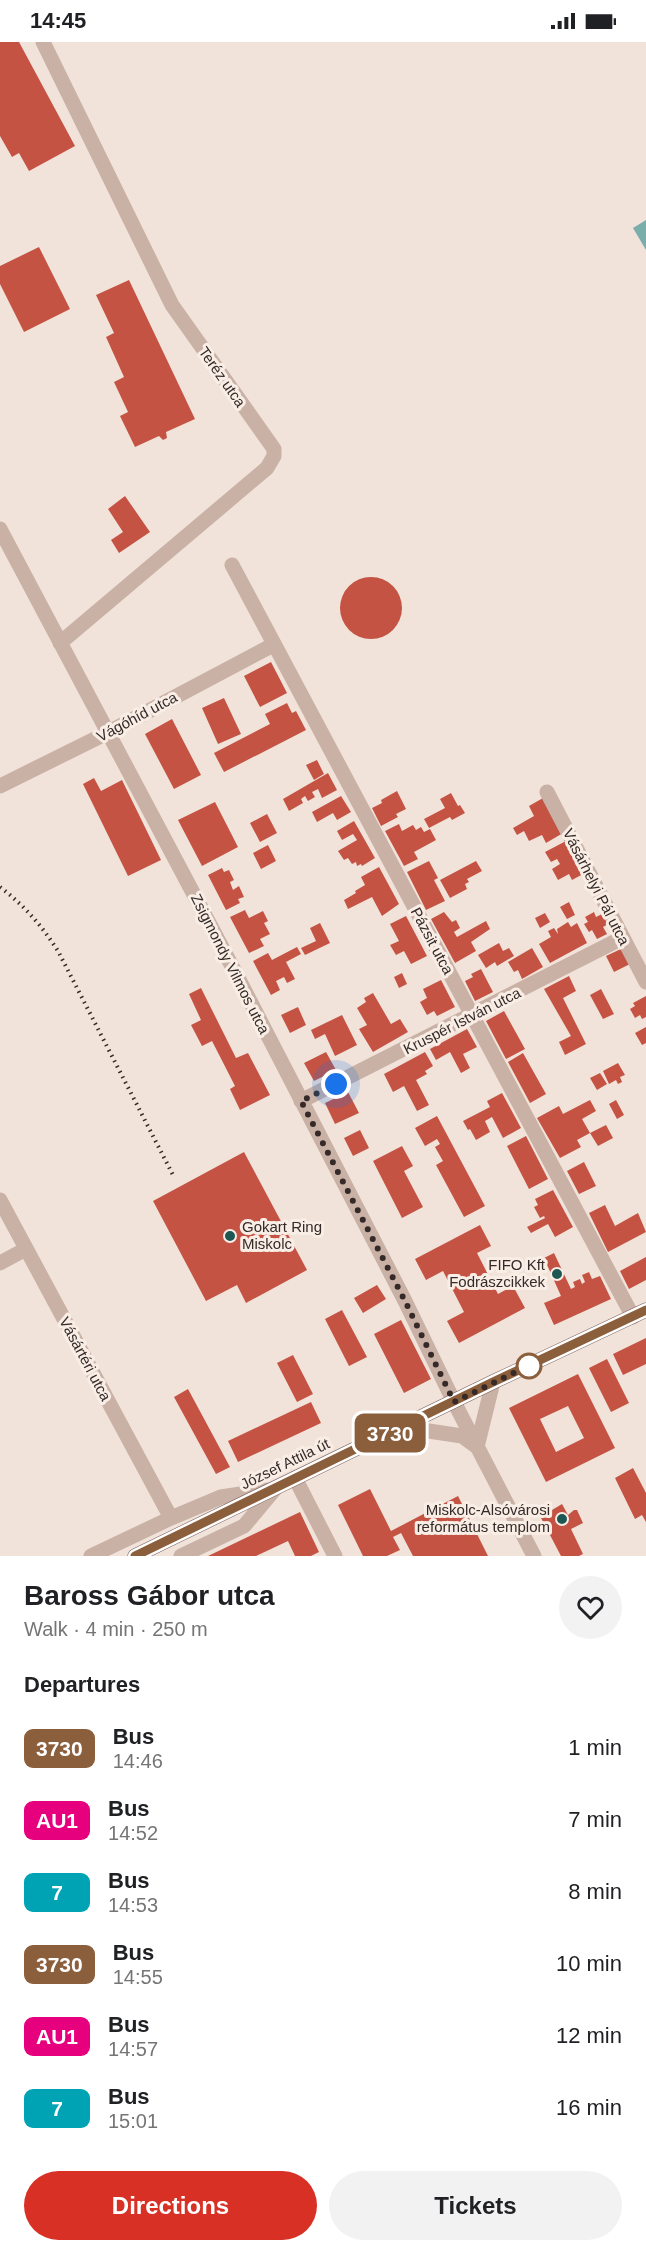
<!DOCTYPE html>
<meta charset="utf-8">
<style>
body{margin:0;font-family:Arial,sans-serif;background:#f2f2f2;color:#202124;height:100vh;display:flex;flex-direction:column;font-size:22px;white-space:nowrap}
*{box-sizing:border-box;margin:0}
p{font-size:20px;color:#757577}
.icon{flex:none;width:33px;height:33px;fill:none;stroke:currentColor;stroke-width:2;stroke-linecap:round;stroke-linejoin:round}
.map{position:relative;height:1514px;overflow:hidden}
.sheet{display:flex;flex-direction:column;background:#fff;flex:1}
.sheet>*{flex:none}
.badge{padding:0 12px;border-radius:9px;font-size:21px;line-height:39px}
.you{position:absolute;width:30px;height:30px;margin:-15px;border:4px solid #fff;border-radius:50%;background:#1a73e8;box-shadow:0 0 0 9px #1a73e833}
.map>.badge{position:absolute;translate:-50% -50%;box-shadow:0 0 0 3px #fff}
h2{padding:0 24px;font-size:22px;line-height:54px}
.round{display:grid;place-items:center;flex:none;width:63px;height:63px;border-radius:32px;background:#f2f2f2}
.overview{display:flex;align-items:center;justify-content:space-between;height:102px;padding:0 24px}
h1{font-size:28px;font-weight:600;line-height:45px}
.button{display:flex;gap:12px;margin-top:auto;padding:12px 24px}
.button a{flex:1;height:69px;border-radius:36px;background:#d93025;color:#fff;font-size:24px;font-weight:600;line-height:69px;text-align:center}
.button a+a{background:#f2f2f2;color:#202124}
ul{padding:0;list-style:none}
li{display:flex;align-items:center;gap:18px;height:72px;padding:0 24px}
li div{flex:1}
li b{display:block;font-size:22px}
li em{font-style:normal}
li .badge{min-width:66px;font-weight:700;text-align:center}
.status{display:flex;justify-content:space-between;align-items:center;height:42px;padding:0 30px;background:#fff;direction:ltr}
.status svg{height:16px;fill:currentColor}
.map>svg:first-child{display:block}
.water{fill:#79aeaa}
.building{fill:#c55344;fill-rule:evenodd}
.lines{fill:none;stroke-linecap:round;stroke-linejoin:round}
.minor{stroke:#c9b1a6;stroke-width:15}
.major{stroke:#775e58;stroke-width:15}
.rail{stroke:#352a27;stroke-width:4;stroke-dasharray:1.5 4.5;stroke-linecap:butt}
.line-casing{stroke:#fff;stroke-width:14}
.line{stroke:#8b5e3c;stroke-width:9}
.walk{stroke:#352a27;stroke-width:6;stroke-dasharray:0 10.8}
.poi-dot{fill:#1d5653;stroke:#f9eee6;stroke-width:2}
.stop-dot{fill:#fff;stroke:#8b5e3c;stroke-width:3}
.labels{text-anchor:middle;stroke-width:6;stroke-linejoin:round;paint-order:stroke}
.street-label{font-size:15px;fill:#352a27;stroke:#f9eee6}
.poi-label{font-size:15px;fill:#352a27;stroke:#f9eee6;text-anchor:end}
</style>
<div class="status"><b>14:45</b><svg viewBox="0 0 49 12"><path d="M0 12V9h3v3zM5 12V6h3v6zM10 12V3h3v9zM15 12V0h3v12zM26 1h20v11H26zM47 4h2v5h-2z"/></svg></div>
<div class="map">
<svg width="646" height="1514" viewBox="0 0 646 1514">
<rect width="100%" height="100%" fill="#f1e3da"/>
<path class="water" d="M646,178V208L633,186Z"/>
<path class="building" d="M0,0H19L75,104L29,129L19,111L12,115L0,94Z
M39,205L70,267L24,290L0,242V224Z
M129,238L195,377L166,390L167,396L163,398L159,394L135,405L120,374L128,370L114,340L124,335L106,295L114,291L96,253Z
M125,454L150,490L119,511L111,498L123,490L108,467Z
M340 566a31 31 0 1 1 62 0a31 31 0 1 1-62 0Z
M271,620L287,651L260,665L244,634Z
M224,656L241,692L218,702L202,666Z
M287,661L292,671L296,669L306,688L224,730L214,711L270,682L265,672Z
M172,677L201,733L174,747L145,692Z
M317,718L324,732L314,738L306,723Z
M328,731L337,748L322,756L318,747L312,750L315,755L308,759L305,754L301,757L303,761L289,769L283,757Z
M94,736L101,749L122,738L161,818L128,834L83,742Z
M397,749L406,767L396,772L398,775L381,784L372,766L382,761L381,758Z
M451,751L458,764L460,763L465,771L452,778L450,775L429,786L424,777L445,766L440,757Z
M341,754L351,770L337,778L333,771L317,780L312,770Z
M543,756L563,791L546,801L542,793L529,799L524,789L517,793L513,786L534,774L529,764Z
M215,760L238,805L202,824L178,778Z
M267,772L277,791L260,800L250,781Z
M354,779L375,816L362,824L361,822L357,824L356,820L352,822L348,816L344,818L338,809L357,798L353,792L342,798L337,789Z
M399,782L402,789L413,783L416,788L421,785L424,790L430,787L436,798L414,810L418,817L404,824L385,789Z
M566,799L585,831L572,838L569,832L558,838L552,827L560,822L557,817L551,820L545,810Z
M268,803L276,819L261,827L253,811Z
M429,819L438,836L434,838L445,859L426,868L407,830Z
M476,819L482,829L467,837L469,840L465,842L467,847L450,856L440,838Z
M379,825L399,862L382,874L372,855L348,867L344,858L356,851L355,849L365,843L361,835Z
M222,826L224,830L229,828L234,838L230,840L233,848L239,844L244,855L238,857L240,861L226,868L208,833Z
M569,860L575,873L567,877L560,865Z
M245,868L249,876L263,869L268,879L264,881L270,892L260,897L264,904L249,911L230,875Z
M444,870L452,880L456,878L460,886L454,890L457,895L486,879L490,887L471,900L476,909L455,921L431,877Z
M594,870L596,875L604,871L610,881L603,885L607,892L597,897L592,888L589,890L584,882L588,880L585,875Z
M545,871L550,880L540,886L535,876Z
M406,874L427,914L411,922L404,909L396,913L390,903L399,899L390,882Z
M568,880L571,885L577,881L587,901L550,921L539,902L551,895L548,889L554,886L558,892L557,887Z
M320,881L330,901L305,913L301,906L316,899L310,886Z
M499,901L503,909L509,906L514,914L497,924L495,920L486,926L478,913Z
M297,905L301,912L286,920L295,937L287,941L284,935L276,939L280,948L271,953L253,919L268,911L272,918Z
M532,906L543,925L522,937L518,928L514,930L508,920Z
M623,906L630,922L614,930L606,914Z
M481,927L493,950L475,959L465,939L473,935L471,932Z
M402,931L407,942L399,946L394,935Z
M569,934L576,949L563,956L586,1002L565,1013L559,1000L571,994L544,947Z
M441,938L455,965L437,974L434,969L427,973L420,960L427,956L423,947Z
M201,946L236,1016L248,1011L270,1053L240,1068L230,1047L235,1044L212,999L202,1004L191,983L201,978L189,952Z
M601,947L614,972L603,977L590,953Z
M373,951L391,982L400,977L408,990L373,1010L359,987L367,983L357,966L366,960L364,956Z
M646,954V975L642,977L640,973L635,976L630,967L635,964L633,961Z
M298,965L306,983L290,991L281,973Z
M504,969L525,1007L506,1017L486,979Z
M342,973L357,1003L335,1014L325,992L315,997L311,988Z
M646,985V1001L642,1003L635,991Z
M467,987L477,1005L463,1012L470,1026L461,1031L450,1010L436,1018L430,1007Z
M326,1010L336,1028L314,1039L304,1021Z
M425,1010L433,1024L425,1029L427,1032L416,1038L429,1063L417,1069L404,1044L393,1050L384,1032Z
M523,1011L546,1052L530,1061L508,1020Z
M618,1021L625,1033L620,1035L622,1040L618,1042L616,1038L609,1042L603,1029Z
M600,1031L607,1042L597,1048L590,1036Z
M348,1050L359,1071L335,1082L325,1061Z
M502,1051L521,1086L503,1096L492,1075L485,1079L490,1090L476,1098L470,1087L468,1088L463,1079L490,1065L487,1059Z
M590,1058L596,1069L582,1077L590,1091L577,1098L581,1105L560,1116L537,1076L559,1064L563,1072Z
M616,1058L624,1073L617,1077L609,1062Z
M437,1074L485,1164L464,1175L436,1123L443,1119L435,1105L440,1102L437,1097L425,1104L415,1086Z
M606,1083L613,1096L598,1104L590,1091Z
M360,1088L369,1106L353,1114L344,1096Z
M526,1094L548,1137L529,1147L507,1104Z
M402,1104L413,1124L404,1129L423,1165L402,1176L373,1119Z
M244,1110L307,1228L246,1261L237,1243L206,1259L153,1159Z
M584,1120L596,1144L579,1152L567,1129Z
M553,1148L573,1185L555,1195L548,1182L531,1191L527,1185L545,1176L544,1174L540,1176L534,1165L538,1163L535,1157Z
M605,1163L615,1184L638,1171L646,1190L608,1210L589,1171Z
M480,1183L491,1204L477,1211L498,1252L513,1244L525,1266L459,1301L447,1279L464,1270L443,1229L426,1238L415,1217Z
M554,1211L571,1247L575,1245L573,1240L580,1237L582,1242L585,1240L582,1233L589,1230L592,1237L600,1234L611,1257L554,1283L544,1261L561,1254L544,1216Z
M646,1215V1238L629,1247L620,1229Z
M377,1243L386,1257L363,1271L354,1256Z
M342,1268L367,1315L349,1324L325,1277Z
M401,1278L431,1337L404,1351L374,1292Z
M646,1296V1322L623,1333L613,1312Z
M293,1313L313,1352L297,1360L277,1321Z
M607,1317L629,1361L611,1370L589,1326Z
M578,1332L615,1406L546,1440L509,1366ZM568,1364L584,1396L556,1410L540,1377Z
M188,1347L230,1425L216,1432L174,1355Z
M311,1360L321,1381L238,1420L228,1399Z
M633,1426L646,1451V1480L642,1473L635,1477L615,1436Z
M370,1447L391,1489L458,1454L488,1514H413L401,1491L393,1495L400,1508L387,1514H363L338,1463Z
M549,1462L552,1468L562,1462L568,1473L574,1468H577L583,1481L571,1487L583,1512L579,1514H561L540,1474L546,1470L544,1465Z
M300,1470L319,1510L311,1514H295L288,1499L256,1514H208Z"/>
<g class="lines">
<path class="minor" d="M43,0L172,263L274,407V414L267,426L60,601
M0,487L234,928L405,1259L454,1360L534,1514
M232,523L633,1275
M0,744L109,690L273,603
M547,750L646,940
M301,1059L622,896
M0,1158L171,1476
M0,1221L26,1207
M402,1385L462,1394L477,1405
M477,1405L493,1340
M295,1436L335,1514
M91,1514L171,1476L221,1455L266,1448
M181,1514L244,1484L275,1447"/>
<path class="major" d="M135,1514L493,1340L646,1268"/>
<path class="rail" d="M0,845C24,863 42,884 58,909L173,1133"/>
</g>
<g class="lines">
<g class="line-casing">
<path id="line" d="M135,1514L493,1340L646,1268"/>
</g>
<use href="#line" class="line"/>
<path class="walk" d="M336,1042L301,1059L405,1259L454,1360L536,1320L529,1324"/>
</g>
<g class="poi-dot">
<circle cx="230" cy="1194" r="6"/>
<circle cx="557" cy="1232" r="6"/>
<circle cx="562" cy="1477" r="6"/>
</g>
<circle class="stop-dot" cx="529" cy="1324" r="12"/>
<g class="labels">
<g class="street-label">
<text transform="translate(222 335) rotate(55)" y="5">Teréz utca</text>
<text transform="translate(137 675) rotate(-28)" y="5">Vágóhíd utca</text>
<text transform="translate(596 845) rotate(63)" y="5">Vásárhelyi Pál utca</text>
<text transform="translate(432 899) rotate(62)" y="5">Pázsit utca</text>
<text transform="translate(230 922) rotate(63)" y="5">Zsigmondy Vilmos utca</text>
<text transform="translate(462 979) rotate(-27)" y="5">Kruspér István utca</text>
<text transform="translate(85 1317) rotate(62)" y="5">Vásártéri utca</text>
<text transform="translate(285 1422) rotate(-26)" y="5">József Attila út</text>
</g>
<g class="poi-label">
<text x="242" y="1190" text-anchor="start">Gokart Ring<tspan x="242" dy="17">Miskolc</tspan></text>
<text x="545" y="1228">FIFO Kft<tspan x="545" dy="17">Fodrászcikkek</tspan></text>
<text x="550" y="1473">Miskolc-Alsóvárosi<tspan x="550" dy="17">református templom</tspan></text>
</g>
</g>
</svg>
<div class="you" style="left:336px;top:1042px"></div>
<b class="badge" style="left:390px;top:1391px;background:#8b5e3c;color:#fff">3730</b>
</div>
<section class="sheet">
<div class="overview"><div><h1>Baross Gábor utca</h1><p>Walk · 4 min · 250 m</p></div><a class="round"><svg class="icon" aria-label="heart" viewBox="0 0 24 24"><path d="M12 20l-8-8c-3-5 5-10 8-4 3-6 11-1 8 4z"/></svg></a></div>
<h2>Departures</h2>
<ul>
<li><span class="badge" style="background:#8b5e3c;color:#fff">3730</span><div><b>Bus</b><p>14:46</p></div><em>1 min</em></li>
<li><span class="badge" style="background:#e6007e;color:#fff">AU1</span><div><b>Bus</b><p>14:52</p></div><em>7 min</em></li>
<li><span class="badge" style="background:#00a3b4;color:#fff">7</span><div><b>Bus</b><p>14:53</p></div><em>8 min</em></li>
<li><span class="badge" style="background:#8b5e3c;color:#fff">3730</span><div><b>Bus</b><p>14:55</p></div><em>10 min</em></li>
<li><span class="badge" style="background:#e6007e;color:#fff">AU1</span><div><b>Bus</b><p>14:57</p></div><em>12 min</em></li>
<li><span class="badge" style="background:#00a3b4;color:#fff">7</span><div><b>Bus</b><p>15:01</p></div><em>16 min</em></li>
</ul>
<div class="button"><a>Directions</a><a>Tickets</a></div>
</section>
